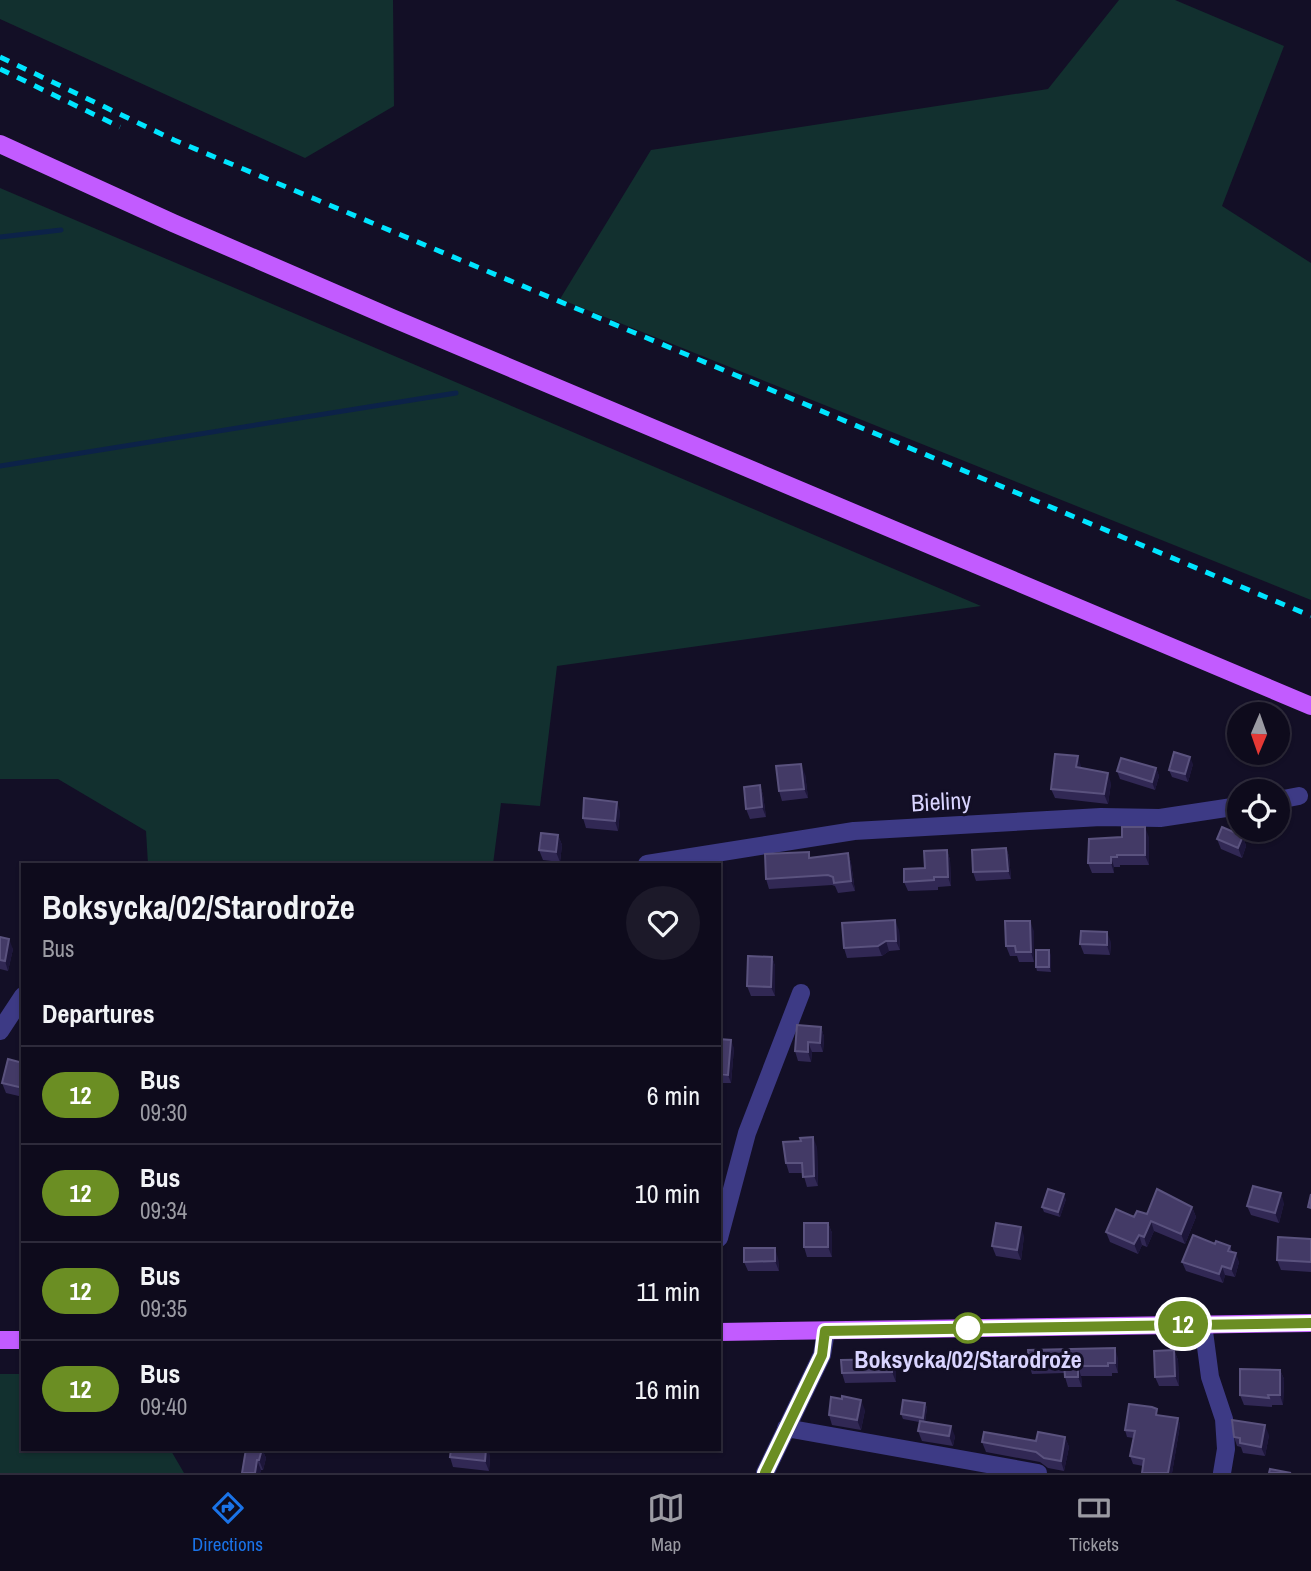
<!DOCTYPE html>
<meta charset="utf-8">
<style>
body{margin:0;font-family:"Archivo Narrow",sans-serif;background:#1c1929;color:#f1f3f6;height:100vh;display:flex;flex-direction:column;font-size:26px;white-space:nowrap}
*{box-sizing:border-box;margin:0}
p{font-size:23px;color:#9b9ba3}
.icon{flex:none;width:38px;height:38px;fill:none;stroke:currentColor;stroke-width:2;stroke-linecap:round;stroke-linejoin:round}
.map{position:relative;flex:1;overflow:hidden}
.details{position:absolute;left:21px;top:863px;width:700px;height:588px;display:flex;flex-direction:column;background:#0e0b1c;border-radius:0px;box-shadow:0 2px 5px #0004,0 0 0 2px #2e2b3b}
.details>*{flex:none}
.badge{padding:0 14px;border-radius:23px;font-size:24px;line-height:46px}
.needle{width:46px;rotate:182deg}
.controls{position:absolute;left:1227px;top:702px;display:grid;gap:14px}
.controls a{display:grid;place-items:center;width:63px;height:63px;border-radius:50%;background:#0e0b1c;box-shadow:0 2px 5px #0004,0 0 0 2px #2e2b3b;font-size:35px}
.map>.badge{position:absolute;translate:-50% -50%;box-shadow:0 0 0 4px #fff}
h2{padding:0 21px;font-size:26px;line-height:63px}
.round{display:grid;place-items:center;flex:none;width:74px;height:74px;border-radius:37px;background:#1c1929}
.headline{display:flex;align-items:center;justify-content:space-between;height:119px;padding:0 21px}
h1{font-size:33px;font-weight:700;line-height:52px}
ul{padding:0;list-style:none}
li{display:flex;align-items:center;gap:21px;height:98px;padding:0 21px;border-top:2px solid #2e2b3b}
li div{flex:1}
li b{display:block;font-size:26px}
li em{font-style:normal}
li .badge{min-width:77px;font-weight:700;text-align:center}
.tab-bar{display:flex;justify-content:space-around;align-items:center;height:98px;border-top:2px solid #2e2b3b;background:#0e0b1c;font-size:19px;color:#9b9ba3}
.tab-bar a{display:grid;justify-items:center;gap:4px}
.tab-bar .active{color:#1a73e8}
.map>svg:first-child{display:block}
.green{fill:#12302f}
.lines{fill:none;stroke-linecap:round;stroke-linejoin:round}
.stream{stroke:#0c2248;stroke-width:5}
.minor{stroke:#3d3a85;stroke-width:18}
.major{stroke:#c25bff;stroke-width:18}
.rail{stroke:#00e5ff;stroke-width:5;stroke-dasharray:10 9;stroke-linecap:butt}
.wall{fill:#312854}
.shaded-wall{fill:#1d163a}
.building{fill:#433a66;stroke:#5a527e;stroke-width:2}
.line-casing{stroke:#fff;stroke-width:16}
.line{stroke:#6b8e23;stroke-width:10}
.stop-dot{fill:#fff;stroke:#6b8e23;stroke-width:3.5}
.labels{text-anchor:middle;stroke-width:6;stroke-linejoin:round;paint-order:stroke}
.street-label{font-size:24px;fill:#d9d4ff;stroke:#130f26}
.stop-label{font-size:24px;font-weight:bold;fill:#d9d4ff;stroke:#130f26}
</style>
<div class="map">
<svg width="1311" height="1473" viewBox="0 0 1311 1473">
<rect width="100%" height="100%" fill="#130f26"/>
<path class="green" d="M0,0H393L394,106L305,158L0,19Z
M1119,0H1175L1284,46L1222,206L1311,263V600L560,299L651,150L1048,89Z
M0,188L981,606L557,666L540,806L501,803L493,864H148L146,831L58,779H0Z
M0,1374H23V1449H170L184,1473H0Z"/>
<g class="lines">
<path class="stream" d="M0,237L61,230
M0,466L456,393"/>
<path class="minor" d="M1278,800L1299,796
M647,864L854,831L1101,817L1160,818L1239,806
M0,1031L23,996
M719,1238L747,1133L801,993
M1203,1324L1210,1377L1224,1419L1226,1449L1222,1473
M786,1428L1038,1473
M765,1473L822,1355L826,1331"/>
<path class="major" d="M0,144L173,223L392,318L1311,706
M719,1332L1311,1323
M0,1340H23"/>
<path class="rail" d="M0,57L174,140L1311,616
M0,69L120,127"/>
</g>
<path class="wall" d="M1193,764L1188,782L1172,777L1169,770Z
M1081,766V768L1111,783L1108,804L1055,798L1051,789Z
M1156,768L1159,776L1155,790L1120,779L1117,771Z
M805,774L808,798L782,801L779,791Z
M760,785L763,795L766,817L750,819L746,809Z
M620,811L618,831L586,828L583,818Z
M558,835L562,845L560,862L543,860L539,850Z
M1243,836L1246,846L1242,858L1221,849L1217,839Z
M1149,837V865H1120V867H1114V873H1092L1088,863Z
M1006,848L1009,856L1011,879L976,881L973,872Z
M947,850L950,860L951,886L938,887V890L908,891L904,882L925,868Z
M848,853L851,863L855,891L838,893L835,886L832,885L769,889L766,879L811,858Z
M899,930L900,950L889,951L882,956L847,958L844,948Z
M1034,931V962H1019L1017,956H1010L1006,946Z
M0,937L13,949L8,971L0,969Z
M1111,942L1110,955L1084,954L1080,944Z
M1051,955V972L1037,971L1036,967Z
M772,957L775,966V996H751L747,986Z
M821,1027L824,1037L823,1052H812L811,1062L798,1061L795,1051Z
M719,1039L734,1048L731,1083H723V1088H720L719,1100Z
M23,1063V1097L6,1093L2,1083Z
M817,1147L818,1186L807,1187L803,1173H789L786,1163Z
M1066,1199L1060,1217L1044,1212L1042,1207Z
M1284,1203L1279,1223L1251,1215L1247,1206Z
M1192,1207L1196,1217L1185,1244L1154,1231L1147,1247L1142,1245L1138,1254L1110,1242L1106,1232L1134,1217L1147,1214Z
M828,1223L832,1233V1257H807L804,1247Z
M1024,1236L1021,1260L996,1256L992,1246Z
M1311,1239V1272L1281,1270L1277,1260Z
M1215,1244L1230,1246L1232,1252L1239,1262L1235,1277L1225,1275L1223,1283L1186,1271L1182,1262Z
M778,1258L779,1271H748L744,1262Z
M1174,1350L1178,1360L1179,1386H1159L1155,1377Z
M1118,1358V1373H1112V1376H1081L1082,1387H1068L1065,1377L1064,1373L1032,1374L1029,1364Z
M892,1359L896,1369V1382L845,1383L842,1373Z
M1280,1370L1284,1379L1283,1405H1272V1407L1244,1405L1240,1395Z
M925,1403L927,1408L925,1422L955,1436L953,1446L922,1441L918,1431L919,1422L903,1419L901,1414Z
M865,1410L861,1430L832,1425L829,1415Z
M1159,1415L1178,1418L1180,1425L1172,1473H1142L1143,1466L1133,1464L1130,1456L1134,1438L1127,1437L1125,1430Z
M1269,1435L1265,1456L1243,1453L1241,1447L1237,1446L1234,1437Z
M1065,1437L1069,1447L1064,1471L1048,1468L1040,1462L986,1452L982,1442L1036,1441Z
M226,1449H262L266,1458L263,1470H261L260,1473H242L246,1452Z
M490,1455L489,1471L453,1467L450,1457Z"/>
<path class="shaded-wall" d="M1078,756L1081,766L1080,777L1076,767Z
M1190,757L1193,764L1188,782L1185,774Z
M801,764L805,774L808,798L804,789Z
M1156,768L1159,776L1155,790L1152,782Z
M1108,773L1111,783L1108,804L1104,794Z
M760,785L763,795L766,817L762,807Z
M617,802L620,811L618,831L615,821Z
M1145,827L1149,837V865L1145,855Z
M558,835L562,845L560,862L556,852Z
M1243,836L1246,846L1242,858L1238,848Z
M1006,848L1009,856L1011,879L1008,871Z
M947,850L950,860L951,886L948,877Z
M848,853L851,863L855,891L851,881Z
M1111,857L1114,867V873L1111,863Z
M895,920L899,930L900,950L896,941Z
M1030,921L1034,931V962L1031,952Z
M1107,932L1111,942L1110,955L1107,945Z
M9,939L13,949L8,971L5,961Z
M886,941L889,951L882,956L878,946Z
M1049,950L1051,955V972L1049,967Z
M772,957L775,966V996L771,987Z
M821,1027L824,1037L823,1052L820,1043Z
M731,1040L734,1048L731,1083L728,1075Z
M808,1042L812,1052L811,1062L808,1052Z
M720,1074L723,1083V1088L720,1079Z
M813,1137L817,1147L818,1186L814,1176Z
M1281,1193L1284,1203L1279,1223L1275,1213Z
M1064,1194L1066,1199L1060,1217L1058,1212Z
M1192,1207L1196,1217L1185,1244L1181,1234Z
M1151,1221L1154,1231L1147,1247L1144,1237Z
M828,1223L832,1233V1257L828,1247Z
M1021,1227L1024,1236L1021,1260L1017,1250Z
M1139,1235L1142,1245L1138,1254L1134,1244Z
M775,1248L778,1258L779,1271L775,1261Z
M1236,1253L1239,1262L1235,1277L1231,1269Z
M1222,1266L1225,1275L1223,1283L1219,1274Z
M1115,1348L1118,1358V1373L1115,1363Z
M1174,1350L1178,1360L1179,1386L1175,1376Z
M892,1359L896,1369V1382L892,1372Z
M1078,1366L1081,1376L1082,1387L1078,1377Z
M1280,1370L1284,1379L1283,1405L1280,1395Z
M861,1400L865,1410L861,1430L857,1420Z
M925,1403L927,1408L925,1422L923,1418Z
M1178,1418L1180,1425L1172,1473H1168Z
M1265,1425L1269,1435L1265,1456L1261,1447Z
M951,1426L955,1436L953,1446L949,1436Z
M1065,1437L1069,1447L1064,1471L1061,1461Z
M262,1449L266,1458L263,1470L259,1460Z
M486,1449H488L490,1455L489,1471L485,1461Z
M257,1460L261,1470L260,1473H255Z"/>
<path class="building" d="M1174,752L1190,757L1185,774L1169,770Z
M1055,754L1078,756L1076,767L1108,773L1104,794L1051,789Z
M1121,758L1156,768L1152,782L1117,771Z
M801,764L804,789L779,791L776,766Z
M760,785L762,807L746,809L744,787Z
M584,798L617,802L615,821L583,818Z
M1122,827H1145V855H1117V857H1111V863H1088L1089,839L1122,837Z
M1222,827L1243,836L1238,848L1217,839Z
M541,833L558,835L556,852L539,850Z
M1006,848L1008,871L973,872L972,850Z
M947,850L948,877H934V880L904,882V869L925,868L924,851Z
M809,852V858L848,853L851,881L834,883L833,877L828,875L766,879L765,854Z
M895,920L896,941H886L878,946L844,948L842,923Z
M1005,921H1030L1031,952H1016L1015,946H1006Z
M1081,931L1107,932V945L1080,944Z
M0,937L9,939L5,961L0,960Z
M1036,950H1049V967H1036Z
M748,956L772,957L771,987L747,986Z
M797,1025L821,1027L820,1043L808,1042V1052L795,1051Z
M719,1039L731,1040L728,1075L720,1074V1079Z
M8,1059L23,1063V1088L2,1083Z
M813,1137L814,1176L803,1177L802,1163H786L783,1142L801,1141L800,1138Z
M1253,1186L1281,1193L1275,1213L1247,1206Z
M1048,1189L1064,1194L1058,1212L1042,1207Z
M1157,1189L1192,1207L1181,1234L1151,1221L1144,1237L1139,1235L1134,1244L1106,1232L1116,1209L1134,1217L1137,1211L1147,1214Z
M1311,1194V1208L1308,1207Z
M804,1223H828V1247H804Z
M996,1223L1021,1227L1017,1250L992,1246Z
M1193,1235L1215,1244L1216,1241L1230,1246L1228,1251L1236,1253L1231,1269L1222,1266L1219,1274L1182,1262Z
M1278,1237L1311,1239V1262L1277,1260Z
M744,1248H775V1261L744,1262Z
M1115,1348V1363H1108V1366H1078V1377H1065L1064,1363L1029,1364L1028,1350Z
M1174,1350L1175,1376L1155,1377L1154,1351Z
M892,1359V1372L842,1373L841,1360Z
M1240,1369L1280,1370V1395H1268L1269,1398L1240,1395Z
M842,1396L861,1400L857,1420L829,1415L831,1397L842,1399Z
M903,1400L925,1403L923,1418L901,1414Z
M1129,1404L1152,1407L1157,1409L1156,1415L1178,1418L1168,1473H1142L1144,1459L1130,1456L1135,1431L1125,1430Z
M1232,1420L1265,1425L1261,1447L1240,1443V1438L1234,1437Z
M920,1421L951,1426L949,1436L918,1431Z
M984,1432L1036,1441L1038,1432L1065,1437L1061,1461L1044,1458L1036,1452L982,1442Z
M246,1449H262L259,1460H257L255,1473H242Z
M451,1449H486L485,1461L450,1457Z
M1270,1469L1291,1473H1269Z"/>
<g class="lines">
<g class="line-casing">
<path id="line" d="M765,1473L822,1355L825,1331L1311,1323"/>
</g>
<use href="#line" class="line"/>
</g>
<circle class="stop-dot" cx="968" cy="1328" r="14"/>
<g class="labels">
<g class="street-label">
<text transform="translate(941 802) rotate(-3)" y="8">Bieliny</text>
</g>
<g class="stop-label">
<text x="968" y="1368">Boksycka/02/Starodroże</text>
</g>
</g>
</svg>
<div class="controls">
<a><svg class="needle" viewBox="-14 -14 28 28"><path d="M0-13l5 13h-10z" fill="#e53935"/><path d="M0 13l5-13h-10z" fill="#9b9ba3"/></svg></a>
<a><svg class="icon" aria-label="locate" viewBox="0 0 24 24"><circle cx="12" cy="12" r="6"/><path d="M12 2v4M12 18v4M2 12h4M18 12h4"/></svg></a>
</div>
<b class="badge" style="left:1183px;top:1324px;background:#6b8e23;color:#fff">12</b>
<section class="details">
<div class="headline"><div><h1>Boksycka/02/Starodroże</h1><p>Bus</p></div><a class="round"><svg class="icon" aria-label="heart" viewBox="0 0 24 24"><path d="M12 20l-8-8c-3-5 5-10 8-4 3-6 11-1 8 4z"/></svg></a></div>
<h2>Departures</h2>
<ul>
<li><span class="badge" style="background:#6b8e23;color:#fff">12</span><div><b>Bus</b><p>09:30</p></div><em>6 min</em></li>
<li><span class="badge" style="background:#6b8e23;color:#fff">12</span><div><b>Bus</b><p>09:34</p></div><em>10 min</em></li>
<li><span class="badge" style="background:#6b8e23;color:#fff">12</span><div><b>Bus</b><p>09:35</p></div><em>11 min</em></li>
<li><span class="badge" style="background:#6b8e23;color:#fff">12</span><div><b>Bus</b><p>09:40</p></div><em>16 min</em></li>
</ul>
</section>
</div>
<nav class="tab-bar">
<a class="active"><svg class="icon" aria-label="directions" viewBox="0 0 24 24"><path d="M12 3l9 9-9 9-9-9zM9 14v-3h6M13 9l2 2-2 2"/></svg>Directions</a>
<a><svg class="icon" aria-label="map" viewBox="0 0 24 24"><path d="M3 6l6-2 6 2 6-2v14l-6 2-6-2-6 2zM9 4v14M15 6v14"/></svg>Map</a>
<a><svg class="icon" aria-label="tickets" viewBox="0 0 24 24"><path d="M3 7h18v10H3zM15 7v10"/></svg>Tickets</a>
</nav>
